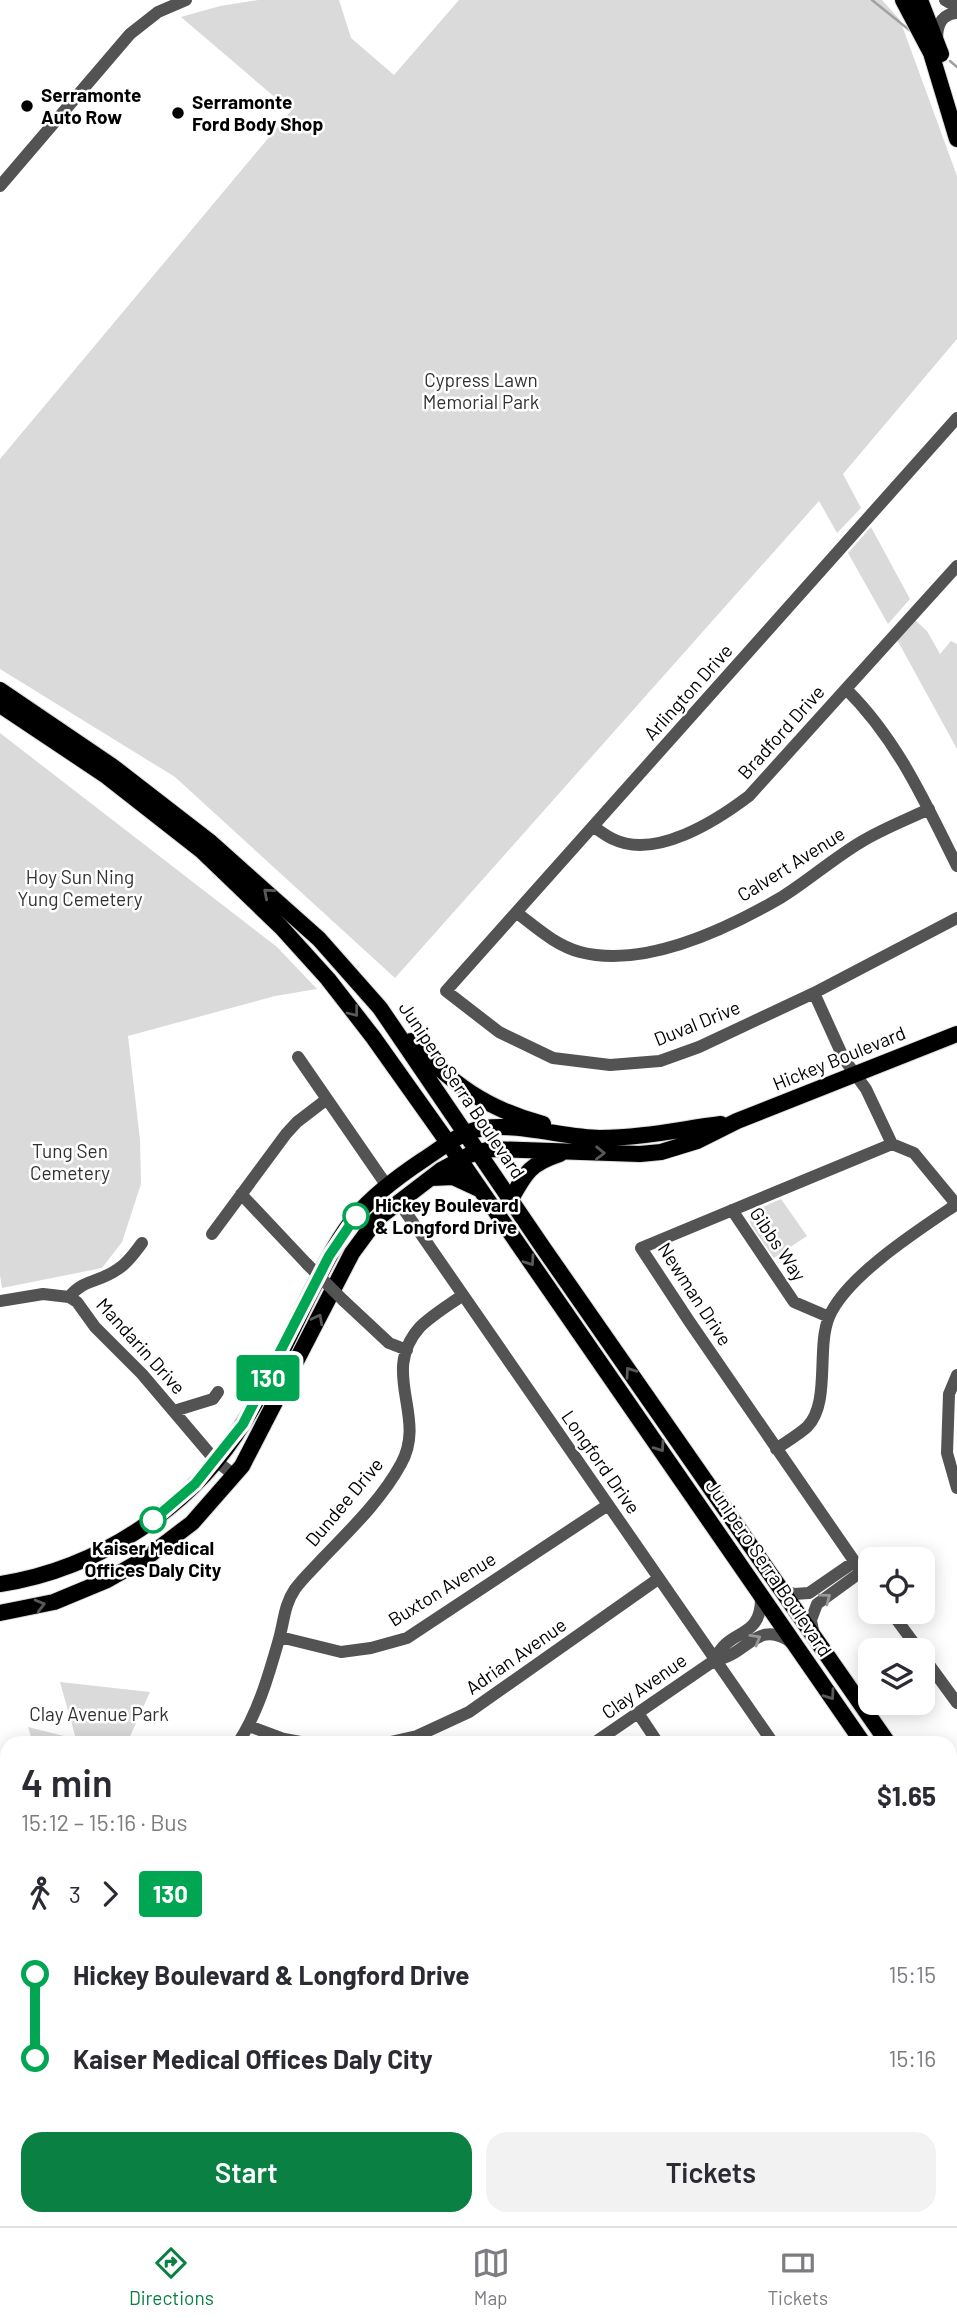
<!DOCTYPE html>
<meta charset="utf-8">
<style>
body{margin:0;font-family:Barlow,sans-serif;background:#f2f2f3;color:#2b2b33;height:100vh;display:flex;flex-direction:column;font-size:26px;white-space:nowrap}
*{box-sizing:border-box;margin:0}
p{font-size:23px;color:#7c7c81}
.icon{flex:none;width:38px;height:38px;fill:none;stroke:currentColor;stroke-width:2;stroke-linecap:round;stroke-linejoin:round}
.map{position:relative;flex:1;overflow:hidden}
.details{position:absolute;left:0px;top:1736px;width:957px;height:490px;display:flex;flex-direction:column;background:#fff;border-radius:21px 21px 0 0;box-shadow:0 4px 18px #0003}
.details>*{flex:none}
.badge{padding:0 14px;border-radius:5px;font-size:24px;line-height:46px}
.tools{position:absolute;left:858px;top:1547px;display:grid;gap:14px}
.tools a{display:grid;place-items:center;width:77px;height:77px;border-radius:14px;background:#fff;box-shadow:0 4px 18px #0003;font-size:35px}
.map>.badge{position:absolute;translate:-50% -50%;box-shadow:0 0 0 4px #fff}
.legs{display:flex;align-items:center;gap:10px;height:77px;padding:0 21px;font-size:23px}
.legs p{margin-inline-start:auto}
.headline{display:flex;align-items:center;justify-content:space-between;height:119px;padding:0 21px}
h1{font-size:38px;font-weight:600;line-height:52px}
.primary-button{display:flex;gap:14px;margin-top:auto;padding:14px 21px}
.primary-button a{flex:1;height:80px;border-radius:21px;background:#0b8043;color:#fff;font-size:28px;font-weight:600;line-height:80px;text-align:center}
.primary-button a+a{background:#f2f2f3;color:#2b2b33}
ul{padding:0 21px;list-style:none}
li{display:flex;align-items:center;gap:24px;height:84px;font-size:26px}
li i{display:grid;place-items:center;width:10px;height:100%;margin:0 9px;background:currentColor}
li i::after{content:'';width:18px;height:18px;margin:-9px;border:5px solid;border-radius:50%;background:#fff}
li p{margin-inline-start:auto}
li:first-child i{background:linear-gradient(#0000 50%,currentColor 0)}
li:last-child i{background:linear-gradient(currentColor 50%,#0000 0)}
.tabs{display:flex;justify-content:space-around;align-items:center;height:98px;border-top:2px solid #e1e1e2;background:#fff;font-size:19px;color:#7c7c81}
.tabs a{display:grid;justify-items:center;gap:4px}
.tabs .active{color:#0b8043}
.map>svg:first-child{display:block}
.green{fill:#dadada}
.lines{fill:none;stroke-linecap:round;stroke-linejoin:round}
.stream{stroke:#a1a1a1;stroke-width:2.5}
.major-casing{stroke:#dbdbdb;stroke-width:18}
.highway-casing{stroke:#dbdbdb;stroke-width:19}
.minor{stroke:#535353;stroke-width:12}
.major{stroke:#000;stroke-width:16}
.highway{stroke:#000;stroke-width:18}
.minor-bridge{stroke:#535353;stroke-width:12}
.oneway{stroke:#595959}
.oneway2{stroke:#989898}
.line-1-casing{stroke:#fff;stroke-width:16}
.line-1{stroke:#00a651;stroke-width:10}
.poi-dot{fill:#000;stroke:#fff;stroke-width:2.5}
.stop-1-dot{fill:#fff;stroke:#00a651;stroke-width:3.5}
.labels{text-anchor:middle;stroke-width:5;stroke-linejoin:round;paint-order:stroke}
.poi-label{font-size:19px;font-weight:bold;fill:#000;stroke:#fff;text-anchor:start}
.park-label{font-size:19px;fill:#313131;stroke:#fff}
.street-label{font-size:19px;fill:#000;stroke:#fff}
.stop-label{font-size:19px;font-weight:bold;fill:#000;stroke:#fff;text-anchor:start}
</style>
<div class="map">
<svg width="957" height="2226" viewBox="0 0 957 2226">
<rect width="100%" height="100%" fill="#fff"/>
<path class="green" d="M258,0H339L351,38L394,75L459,0H882L900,20L957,176V339L843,474L861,508L837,533L819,501L395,978L175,777L0,669V459L291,111L181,17L220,6Z
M871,527L910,599L888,624L848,553Z
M914,614L916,621L927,631L940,654L951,641L957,644V749L895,636Z
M0,733L277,947L317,989L275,996L128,1036L140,1140L141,1184L122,1242L102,1268L2,1288L0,1275Z
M781,1199L807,1236L774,1258L751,1225L749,1215L752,1212Z
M60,1682L150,1692L127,1743H33L28,1727L76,1739Z"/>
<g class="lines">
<path class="stream" d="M872,0L913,33
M950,61L957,67"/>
<g class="major-casing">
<path id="major" d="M903,0L931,53L957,139
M920,0L941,54
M0,690L112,766L209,841L319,939L380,1008L544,1249L888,1743
M0,705L105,775L202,851L281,927L328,979L373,1037L449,1144L863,1743
M411,1041C451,1083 486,1109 543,1124
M431,1178L453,1177L479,1189
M511,1199C526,1172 530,1164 560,1154
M0,1584C98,1569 193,1507 244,1422C270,1380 290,1334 312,1290C325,1265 337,1239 355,1217C374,1194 399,1176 423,1160C437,1151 453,1138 469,1132C506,1118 561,1138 600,1138C641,1138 681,1129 721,1124
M0,1613L54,1602L107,1580L146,1558L192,1523L242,1466L352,1253L377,1219L441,1170L469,1155L491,1149L640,1154L661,1152L697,1141L737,1121L957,1034
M950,1833L957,1843
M950,1868L957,1878"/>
</g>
<g class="highway-casing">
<path id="highway" d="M0,1943L7,1959
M0,2001L7,2008
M0,2063L7,2070
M208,2219L218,2226
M286,2219L297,2226"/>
</g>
<path class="minor" d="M945,0L957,7
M937,40C937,25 941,14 957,13
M0,186L130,34L158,12L186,0
M957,418L446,991L499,1032L553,1058L610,1065L660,1061L699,1047L814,993L957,918
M846,689C897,739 925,802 957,866
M594,827C600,831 606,836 613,839C655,860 716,821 749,796L957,566
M517,913C537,928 555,945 580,952C645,969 727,929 782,897C809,880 834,858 861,842C882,829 906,820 929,809
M814,993L844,1059L866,1089L892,1144L914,1153L956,1204
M298,1057L387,1186
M241,1194L307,1264
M398,1201L773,1743
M732,1210L794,1302L829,1317
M212,1234L286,1134L297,1122L327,1099
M69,1297C85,1278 99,1283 118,1269C128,1263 135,1252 142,1243
M0,1301L43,1294L69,1297L77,1302L95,1327L142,1374L215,1460L234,1475
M344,1301L389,1343L407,1350
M957,1375L949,1394L947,1453L957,1488
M174,1411L213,1399L218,1392
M776,1449C786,1442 798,1435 807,1427C831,1403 816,1348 829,1317C846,1276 920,1229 957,1204
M870,1584L689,1321L641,1248L892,1144
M781,1589L794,1594L809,1593L854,1562
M891,1612L919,1650
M814,1636L811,1620L817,1604L861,1572
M280,1637L341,1652L371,1648L407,1638L608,1505
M922,1655L957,1703
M715,1660C728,1626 762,1642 761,1596
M638,1713L658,1743
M249,1726L284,1739L306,1743
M238,1743C258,1713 269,1674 279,1639C284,1622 284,1605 295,1589C303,1578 314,1568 323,1558C351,1529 382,1499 401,1464C428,1416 379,1373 420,1327C432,1315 449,1305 463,1295
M386,1743L417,1736L469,1712L658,1579
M594,1743L715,1660C747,1656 757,1618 791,1642
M950,1999L957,2009
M0,2153L7,2159
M950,2210L957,2206
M54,2219L57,2226
M844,2219L857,2226
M925,2226L938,2219"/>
<use href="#major" class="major"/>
<use href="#highway" class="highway"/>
<path class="minor-bridge" d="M307,1264L344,1301"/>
</g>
<defs><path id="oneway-chevron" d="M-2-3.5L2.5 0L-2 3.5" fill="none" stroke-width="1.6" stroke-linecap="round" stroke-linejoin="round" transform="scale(1.75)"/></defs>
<g class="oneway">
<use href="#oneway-chevron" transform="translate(268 893) rotate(-139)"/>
<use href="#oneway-chevron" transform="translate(354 1012) rotate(52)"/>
<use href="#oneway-chevron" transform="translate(600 1153) rotate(1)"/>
<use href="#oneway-chevron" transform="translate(530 1261) rotate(55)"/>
<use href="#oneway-chevron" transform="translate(318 1319) rotate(-63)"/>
<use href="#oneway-chevron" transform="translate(630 1372) rotate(-125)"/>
<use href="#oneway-chevron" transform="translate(660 1447) rotate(55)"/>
<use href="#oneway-chevron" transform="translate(40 1605) rotate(-15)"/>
<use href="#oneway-chevron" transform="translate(830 1695) rotate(55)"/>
</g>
<g class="oneway2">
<use href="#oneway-chevron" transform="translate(826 1598) rotate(-37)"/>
<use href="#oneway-chevron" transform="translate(756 1639) rotate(-30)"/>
</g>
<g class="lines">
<g class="line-1-casing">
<path id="line-1" d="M153,1520L195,1484L243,1424L329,1256L356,1216"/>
</g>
<use href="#line-1" class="line-1"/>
</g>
<g class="poi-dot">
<circle cx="27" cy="106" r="7"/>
<circle cx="178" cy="113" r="7"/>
</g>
<g class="stop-1-dot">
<circle cx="356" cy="1216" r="12"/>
<circle cx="153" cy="1520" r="12"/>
</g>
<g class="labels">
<g class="poi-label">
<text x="41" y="102">Serramonte<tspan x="41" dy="22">Auto Row</tspan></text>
<text x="192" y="109">Serramonte<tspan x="192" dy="22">Ford Body Shop</tspan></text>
</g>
<g class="park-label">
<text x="481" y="387">Cypress Lawn<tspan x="481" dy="22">Memorial Park</tspan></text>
<text x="80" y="884">Hoy Sun Ning<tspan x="80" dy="22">Yung Cemetery</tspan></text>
<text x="70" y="1158">Tung Sen<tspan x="70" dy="22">Cemetery</tspan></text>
<text x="99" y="1721">Clay Avenue Park</text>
</g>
<g class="street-label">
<text transform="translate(688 692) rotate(-48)" y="7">Arlington Drive</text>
<text transform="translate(781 732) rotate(-48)" y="7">Bradford Drive</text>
<text transform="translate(791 864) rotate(-32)" y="7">Calvert Avenue</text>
<text transform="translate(697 1023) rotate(-22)" y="7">Duval Drive</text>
<text transform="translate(839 1058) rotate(-22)" y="7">Hickey Boulevard</text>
<text transform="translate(462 1090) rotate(56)" y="7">Junipero Serra Boulevard</text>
<text transform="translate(778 1244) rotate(56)" y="7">Gibbs Way</text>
<text transform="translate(695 1294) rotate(57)" y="7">Newman Drive</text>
<text transform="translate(141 1346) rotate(48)" y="7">Mandarin Drive</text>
<text transform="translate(601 1462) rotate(55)" y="7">Longford Drive</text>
<text transform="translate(344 1502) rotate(-50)" y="7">Dundee Drive</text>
<text transform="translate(769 1568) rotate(56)" y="7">Junipero Serra Boulevard</text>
<text transform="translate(442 1589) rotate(-32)" y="7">Buxton Avenue</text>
<text transform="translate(516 1656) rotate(-35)" y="7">Adrian Avenue</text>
<text transform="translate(644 1686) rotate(-35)" y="7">Clay Avenue</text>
</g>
<g class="stop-label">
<text x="375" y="1212">Hickey Boulevard<tspan x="375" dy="22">&amp; Longford Drive</tspan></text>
<text x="153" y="1555" text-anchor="middle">Kaiser Medical<tspan x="153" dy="22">Offices Daly City</tspan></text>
</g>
</g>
</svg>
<div class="tools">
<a><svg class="icon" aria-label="locate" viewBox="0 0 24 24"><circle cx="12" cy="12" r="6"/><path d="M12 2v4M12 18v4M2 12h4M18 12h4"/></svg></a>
<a><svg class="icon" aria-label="layers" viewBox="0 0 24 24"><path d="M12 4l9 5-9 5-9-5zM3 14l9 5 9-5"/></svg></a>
</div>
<b class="badge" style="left:268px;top:1378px;background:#00a651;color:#fff">130</b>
<section class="details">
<div class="headline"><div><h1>4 min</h1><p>15:12 – 15:16 · Bus</p></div><b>$1.65</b></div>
<div class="legs"><svg class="icon" aria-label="walk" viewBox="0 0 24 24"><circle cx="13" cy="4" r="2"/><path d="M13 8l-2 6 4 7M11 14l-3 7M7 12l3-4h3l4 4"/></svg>3<svg class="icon" aria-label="forward" viewBox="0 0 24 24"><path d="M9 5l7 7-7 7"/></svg><b class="badge" style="background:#00a651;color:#fff">130</b></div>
<ul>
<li><i style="color:#00a651"></i><b>Hickey Boulevard &amp; Longford Drive</b><p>15:15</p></li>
<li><i style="color:#00a651"></i><b>Kaiser Medical Offices Daly City</b><p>15:16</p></li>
</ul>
<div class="primary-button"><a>Start</a><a>Tickets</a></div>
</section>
</div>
<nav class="tabs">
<a class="active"><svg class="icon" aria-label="directions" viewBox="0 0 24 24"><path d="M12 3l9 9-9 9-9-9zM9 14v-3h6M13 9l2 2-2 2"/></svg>Directions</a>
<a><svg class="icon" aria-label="map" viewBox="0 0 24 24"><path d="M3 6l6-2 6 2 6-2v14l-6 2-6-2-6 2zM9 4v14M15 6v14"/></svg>Map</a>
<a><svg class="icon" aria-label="tickets" viewBox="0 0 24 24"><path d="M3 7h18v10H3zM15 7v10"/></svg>Tickets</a>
</nav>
